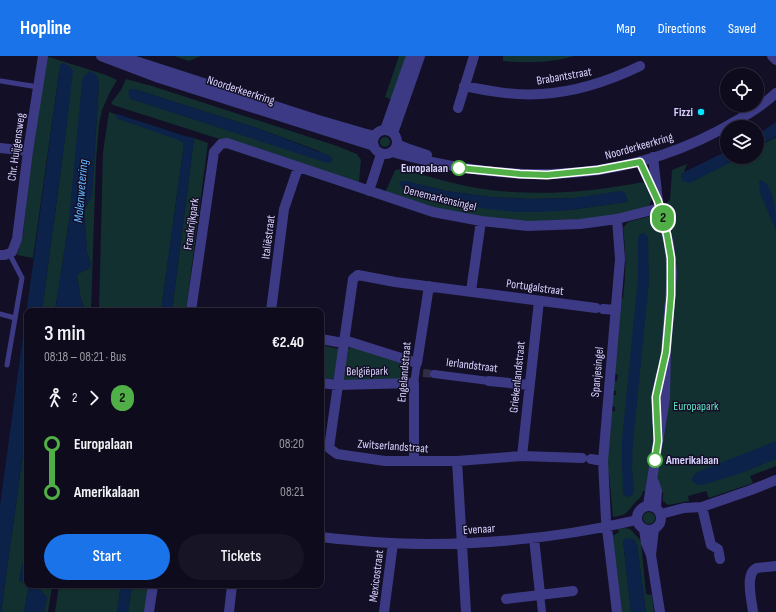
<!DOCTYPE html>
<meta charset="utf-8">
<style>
body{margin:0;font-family:"Sofia Sans Condensed",sans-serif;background:#171425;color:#f1f3f6;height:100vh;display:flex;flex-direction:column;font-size:15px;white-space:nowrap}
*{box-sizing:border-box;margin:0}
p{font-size:13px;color:#9b9ba3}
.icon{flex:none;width:22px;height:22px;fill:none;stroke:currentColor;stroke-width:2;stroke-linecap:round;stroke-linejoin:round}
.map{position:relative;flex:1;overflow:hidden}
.side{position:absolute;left:24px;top:252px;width:300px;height:280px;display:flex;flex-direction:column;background:#0e0b1c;border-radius:8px;box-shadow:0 1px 3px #0004,0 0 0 1px #2e2b3b}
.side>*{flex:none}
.badge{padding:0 8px;border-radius:13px;font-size:14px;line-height:26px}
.tools{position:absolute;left:720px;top:12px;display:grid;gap:8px}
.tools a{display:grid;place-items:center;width:44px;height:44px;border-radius:50%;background:#0e0b1c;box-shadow:0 1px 3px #0004,0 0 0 1px #2e2b3b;font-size:20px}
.map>.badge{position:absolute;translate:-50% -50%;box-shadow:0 0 0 2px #fff}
.legs{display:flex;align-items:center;gap:6px;height:44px;padding:0 20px;font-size:13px}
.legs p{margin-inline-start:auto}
.summary{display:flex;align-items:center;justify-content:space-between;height:68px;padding:0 20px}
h1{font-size:22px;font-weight:600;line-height:30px}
.button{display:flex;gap:8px;margin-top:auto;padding:8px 20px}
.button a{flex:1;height:46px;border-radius:24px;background:#1a73e8;color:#fff;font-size:16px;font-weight:600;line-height:46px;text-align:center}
.button a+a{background:#171425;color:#f1f3f6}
ul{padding:0 20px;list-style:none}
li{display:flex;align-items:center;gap:14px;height:48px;font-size:15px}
li i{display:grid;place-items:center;width:6px;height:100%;margin:0 5px;background:currentColor}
li i::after{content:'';width:10px;height:10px;margin:-5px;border:3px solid;border-radius:50%;background:#0e0b1c}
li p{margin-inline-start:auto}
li:first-child i{background:linear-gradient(#0000 50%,currentColor 0)}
li:last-child i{background:linear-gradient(currentColor 50%,#0000 0)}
header{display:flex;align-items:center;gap:24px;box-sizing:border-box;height:56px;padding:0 20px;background:#1a73e8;color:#fff}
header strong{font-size:19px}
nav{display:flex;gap:22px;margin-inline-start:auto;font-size:14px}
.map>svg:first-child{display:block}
.green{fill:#12302f;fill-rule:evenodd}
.water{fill:#0c2248}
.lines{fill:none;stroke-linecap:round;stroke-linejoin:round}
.pedestrian-tunnel{stroke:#312d47;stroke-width:8;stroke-dasharray:8 4;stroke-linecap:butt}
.service{stroke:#3d3a85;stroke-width:5}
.pedestrian{stroke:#3d3a85;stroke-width:8}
.minor{stroke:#3d3a85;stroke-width:10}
.tertiary{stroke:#3d3a85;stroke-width:10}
.line-1-casing{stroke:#fff;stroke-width:9}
.line-1{stroke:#50af46;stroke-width:6}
.poi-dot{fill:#00e5ff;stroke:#130f26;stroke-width:1.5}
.stop-1-dot{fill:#fff;stroke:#50af46;stroke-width:2}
.labels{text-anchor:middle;stroke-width:3;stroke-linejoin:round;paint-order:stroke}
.street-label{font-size:12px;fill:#d9d4ff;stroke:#130f26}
.poi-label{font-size:12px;font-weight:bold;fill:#d9d4ff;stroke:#130f26;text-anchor:end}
.stop-label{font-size:12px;font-weight:bold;fill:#d9d4ff;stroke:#130f26;text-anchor:end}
.park-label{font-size:12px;fill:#5fe0c0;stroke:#130f26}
.water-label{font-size:13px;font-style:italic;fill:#62b6ff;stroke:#130f26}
</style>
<header>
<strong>Hopline</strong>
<nav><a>Map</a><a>Directions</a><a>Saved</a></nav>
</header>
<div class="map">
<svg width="776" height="556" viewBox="0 0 776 556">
<rect width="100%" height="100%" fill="#130f26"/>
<path class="green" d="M46,0L106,19L117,24L110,36L102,54L99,69L96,105L91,255H85L81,244L77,220L79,217L87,214L90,211L91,208L87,196L84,156L92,138L99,25L77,96L69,165L55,255H42L67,67L59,17L33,202L17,199L23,178L28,130Z
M174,0H201L189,5Z
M399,0H406L392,44L385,41Z
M503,0H574C551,7 527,7 503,5Z
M126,23L152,30L337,90L357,98L361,104L359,126L357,127L113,49L111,47L121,34ZM131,33H134L257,72L319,95L331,107L131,43L129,35Z
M109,56L185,81L161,255H99L103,96Z
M380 86a5 5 0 1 1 10 0a5 5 0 1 1-10 0Z
M776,81V410L750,420L753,427L709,442L706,435L688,440L689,445L668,449L663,445V436L643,435C642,442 638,443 634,448C625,458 627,459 613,461L609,418H606L611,356L615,355V351L611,350V339H616V335L611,334L614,325H617L618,319L615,318L620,243L623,242C626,218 626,196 623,172L628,166L651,160L670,144L672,114L687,108L684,116L681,119L734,105L741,101H757V92Z
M194,82L208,87L186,255H172Z
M401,113C430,121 460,130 490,134C543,140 591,136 643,126L646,130L652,143L649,150L607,162L526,166L491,163L426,150L385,137L395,114ZM405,125L447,135L490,141L530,143L574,142L628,144L626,146L569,154L522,156L473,150L432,141Z
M321,289L339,293L334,323L321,322Z
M353,290L400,307L408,314V318L399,324L343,325L348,293Z
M27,369V444L25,453L26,492L19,525L27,526V529H29L24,556H1Z
M643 462a6 6 0 1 1 12 0a6 6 0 1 1-12 0Z
M625,472L630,473L641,485L646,538L652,539L654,556H646L637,490L634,483L623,484L631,556H622L612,480L619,476L618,473Z
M41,529L52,530L48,556H44L47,541L37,531Z
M59,529H121L117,556H55Z
M132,529H150L146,556H128Z"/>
<path class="water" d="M63,7L70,10L73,15L67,67L42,255H27V369L1,556H0V449L59,17L60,9Z
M90,15L96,18L99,25L92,138L84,156L87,196L91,208L90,211L87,214L79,217L77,220L81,244L85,255H55L69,165L82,25L84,20Z
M131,33H134L257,72L330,100L333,103L331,107L324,106L131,43L128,37Z
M117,58L185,80L194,82L172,255H161L184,88L179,84L118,63L115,60Z
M776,66V80L757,92V79Z
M727,95V101H741L690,127L682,125L681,119L684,116Z
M761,124C776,131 776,160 776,175L760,137L759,126Z
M401,125H406L447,135L490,141L530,143L574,142L620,135L625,137L628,144L626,146C592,151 557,157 522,156C481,155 441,144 402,132L399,127Z
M644,177L648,181L649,225L633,387L632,412L634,435L632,440L627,441L623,438V435L622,409V384L638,221V181L640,178Z
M776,385V403L744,416L703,429H698L692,425C692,419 695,418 700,415Z
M27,444V526L19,525L26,492L25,453Z
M628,482L634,483L637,489L646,556H631L623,484Z
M29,529H41L37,531L47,541L44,556H24Z
M121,529H132L128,556H117Z"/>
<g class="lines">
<path class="pedestrian-tunnel" d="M423,317L434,318"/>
<path class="service" d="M1,25L38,31
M0,258L15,262
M7,309L22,222L9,197"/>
<path class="pedestrian" d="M434,318L489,325
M414,327L417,307
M540,538L542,556"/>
<path class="minor" d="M772,0L776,4
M464,30C489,35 515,40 541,38C576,36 609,25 640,10
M458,52L474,0
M0,92L28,95
M369,135L381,98
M0,199H5L12,196L17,183L28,95L43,0
M471,235L481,165
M603,253L616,254
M191,255L214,96L221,88L227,87L433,156L481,165L528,170L580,168L617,163L660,152
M271,255L284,153L298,112
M321,283L343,287
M344,284L417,307L429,230
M489,325L529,329
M321,327L338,329L414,327V405
M522,400L539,245
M582,402L522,400L457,405H385L337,398L329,392L353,223L358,219L395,226L596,252
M591,403L603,405
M457,405L466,556
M702,451L711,489L718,493L720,503
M661,458L684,452L702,451L751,434L776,424
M321,481C356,485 391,488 427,488C497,488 569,480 637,464
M534,482L540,538
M506,543L573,535
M149,556L153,529
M229,556L232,529
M384,556L393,487
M617,556L606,464L603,405L620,203L617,163
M753,556C752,545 744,517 757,512C763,511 770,511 776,510"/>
<path class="tertiary" d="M101,0L159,22L374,90
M120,0L315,63L363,77L375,80
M373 86a12 12 0 1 1 24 0a12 12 0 1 1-24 0Z
M385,74L411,0
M393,77L420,0
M397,88L409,93L427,99
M392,96C503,127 614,130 718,75C738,64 759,53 776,37
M640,106L655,138
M657,367L656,341L661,318
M654,426L657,435L656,451
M648,449L665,342L666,296L672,217L669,188L658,145L653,101
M637 462a12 12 0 1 1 24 0a12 12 0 1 1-24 0Z
M644,473L646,487L651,499L660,556
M651,499L654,473"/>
</g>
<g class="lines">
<g class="line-1-casing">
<path id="line-1" d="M459,112L520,118L547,119L598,114L640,106L658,145L667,179L671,202V239L666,296L656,341L658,385L655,404"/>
</g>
<use href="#line-1" class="line-1"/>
</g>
<circle class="poi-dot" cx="701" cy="56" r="4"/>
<g class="stop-1-dot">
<circle cx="459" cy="112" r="7"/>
<circle cx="655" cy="404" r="7"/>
</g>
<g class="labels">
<g class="street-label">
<text transform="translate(564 20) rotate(-10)" y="4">Brabantstraat</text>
<text transform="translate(241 34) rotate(18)" y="4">Noorderkeerkring</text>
<text transform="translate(639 90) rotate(-16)" y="4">Noorderkeerkring</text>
<text transform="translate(16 91) rotate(-82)" y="4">Chr. Huijgensweg</text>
<text transform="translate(440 142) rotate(14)" y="4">Denemarkensingel</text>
<text transform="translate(191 168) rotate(-82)" y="4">Frankrijkpark</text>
<text transform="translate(268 181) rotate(-83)" y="4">Italiëstraat</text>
<text transform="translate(535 231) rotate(8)" y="4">Portugalstraat</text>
<text transform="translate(472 309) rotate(7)" y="4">Ierlandstraat</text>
<text transform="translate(367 315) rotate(-1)" y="4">Belgiëpark</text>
<text transform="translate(404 316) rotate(-85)" y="4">Engelandstraat</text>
<text transform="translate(597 316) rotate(-85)" y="4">Spanjesingel</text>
<text transform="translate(517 321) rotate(-84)" y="4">Griekenlandstraat</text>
<text transform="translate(393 390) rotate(4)" y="4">Zwitserlandstraat</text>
<text transform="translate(479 473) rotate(-4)" y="4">Evenaar</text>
<text transform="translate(376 520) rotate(-83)" y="4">Mexicostraat</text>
</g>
<g class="poi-label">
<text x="693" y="60">Fizzi</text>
</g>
<g class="stop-label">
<text x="448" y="116">Europalaan</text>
<text x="666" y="408" text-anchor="start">Amerikalaan</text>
</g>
<g class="park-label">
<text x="696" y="354">Europapark</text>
</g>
<g class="water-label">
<text transform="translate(80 135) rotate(-85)" y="5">Molenwetering</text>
</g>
</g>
</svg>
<div class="tools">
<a><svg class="icon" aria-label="locate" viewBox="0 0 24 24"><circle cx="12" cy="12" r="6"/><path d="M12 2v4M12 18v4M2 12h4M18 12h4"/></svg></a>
<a><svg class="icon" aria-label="layers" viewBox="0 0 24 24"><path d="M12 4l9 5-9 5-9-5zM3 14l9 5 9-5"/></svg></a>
</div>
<b class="badge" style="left:663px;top:162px;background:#50af46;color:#111">2</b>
<section class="side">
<div class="summary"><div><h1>3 min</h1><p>08:18 – 08:21 · Bus</p></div><b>€2.40</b></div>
<div class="legs"><svg class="icon" aria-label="walk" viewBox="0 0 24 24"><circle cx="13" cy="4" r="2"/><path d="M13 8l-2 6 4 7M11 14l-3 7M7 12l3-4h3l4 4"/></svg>2<svg class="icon" aria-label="forward" viewBox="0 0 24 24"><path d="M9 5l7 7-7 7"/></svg><b class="badge" style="background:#50af46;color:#111">2</b></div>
<ul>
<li><i style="color:#50af46"></i><b>Europalaan</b><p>08:20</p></li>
<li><i style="color:#50af46"></i><b>Amerikalaan</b><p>08:21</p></li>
</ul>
<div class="button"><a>Start</a><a>Tickets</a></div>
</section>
</div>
